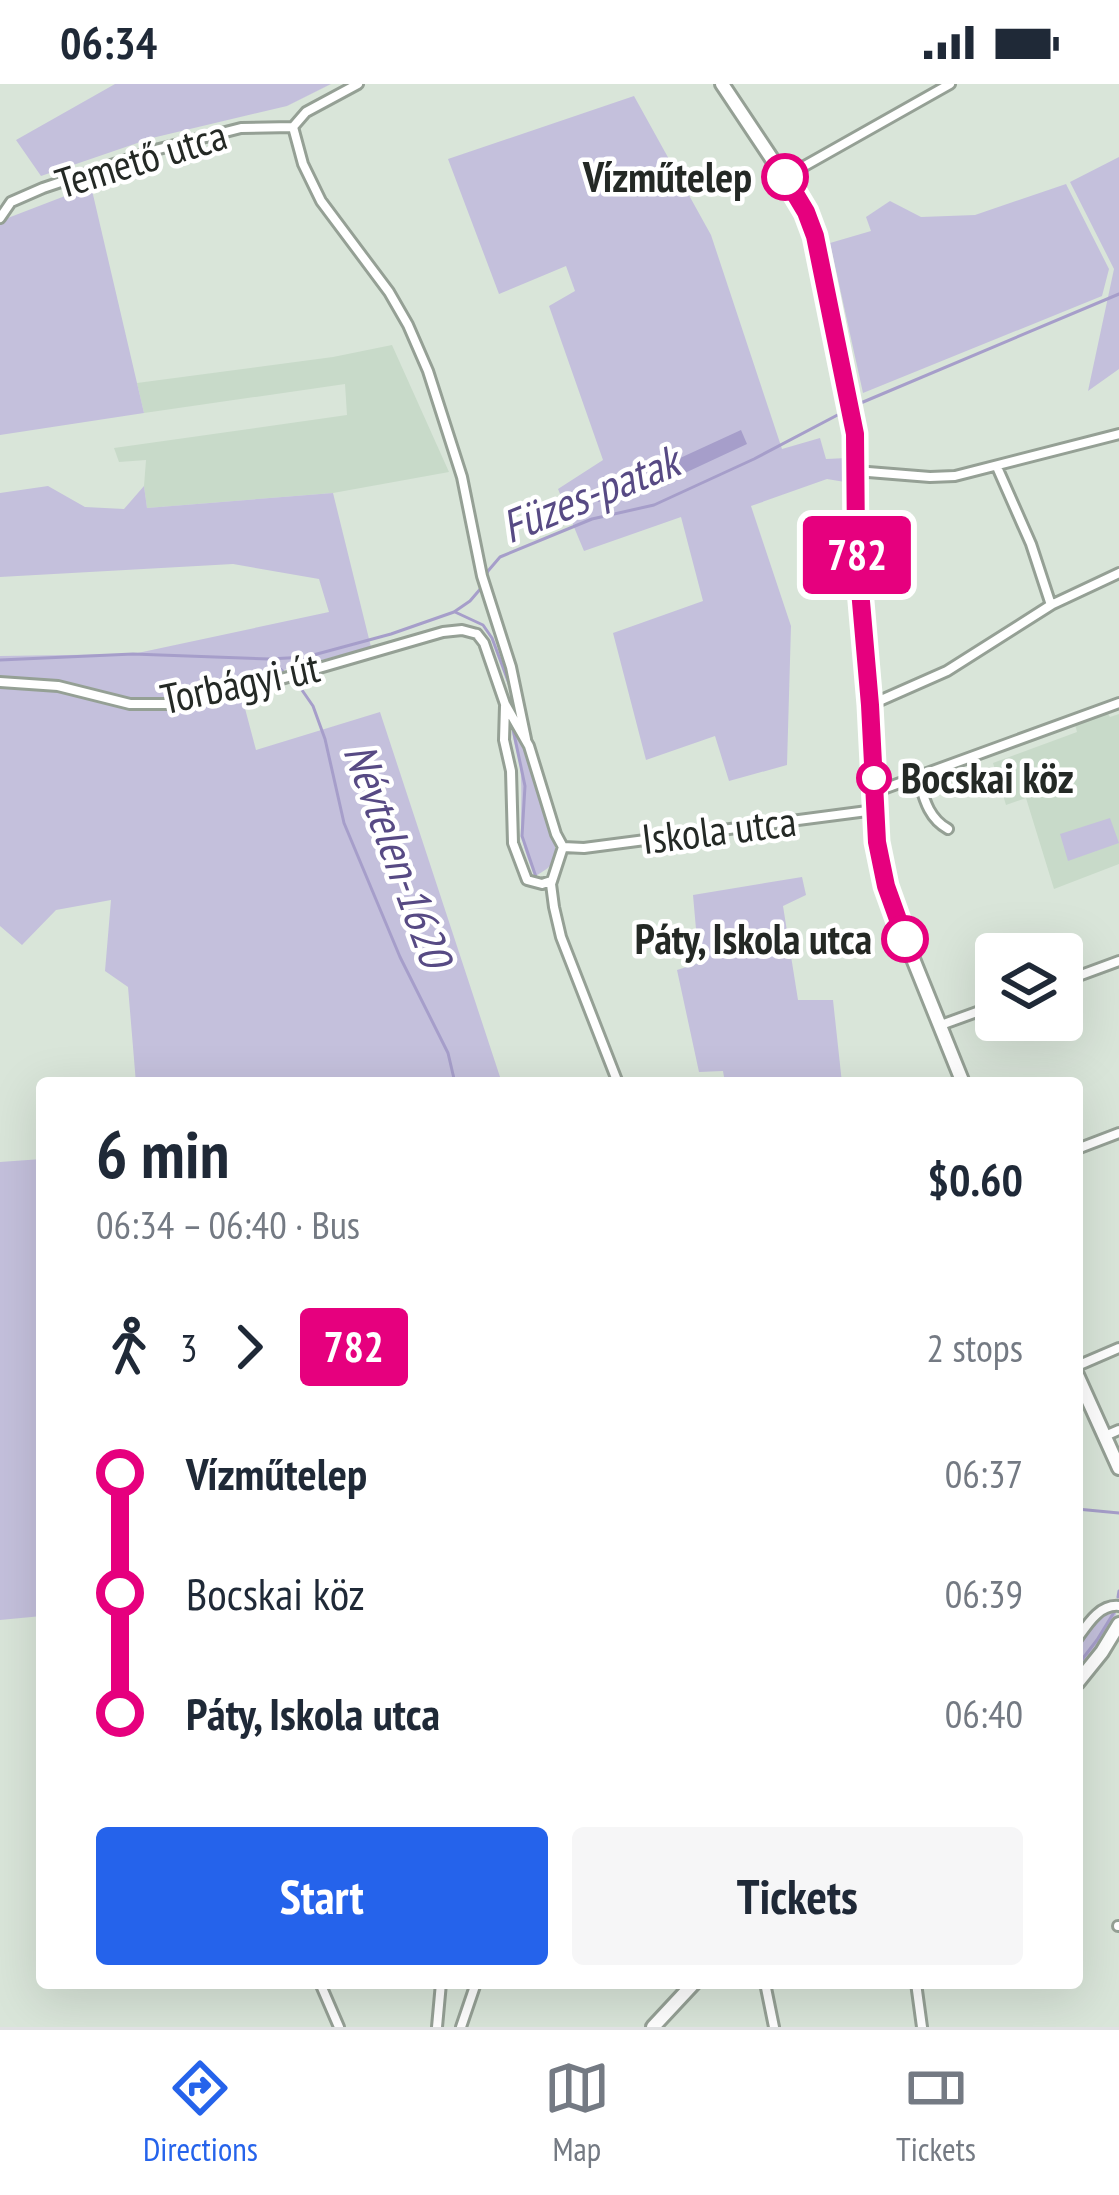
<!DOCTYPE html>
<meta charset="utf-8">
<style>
body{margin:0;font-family:"PT Sans Narrow",sans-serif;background:#f6f6f7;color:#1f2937;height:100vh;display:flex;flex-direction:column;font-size:45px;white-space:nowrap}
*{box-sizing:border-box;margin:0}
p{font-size:39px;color:#747a83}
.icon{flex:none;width:66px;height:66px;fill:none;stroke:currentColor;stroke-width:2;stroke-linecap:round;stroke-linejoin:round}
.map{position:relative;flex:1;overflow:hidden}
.panel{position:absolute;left:36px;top:993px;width:1047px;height:912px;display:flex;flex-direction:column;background:#fff;border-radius:12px;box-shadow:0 12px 48px #0002}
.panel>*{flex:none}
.badge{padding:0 24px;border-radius:9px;font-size:42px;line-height:78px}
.fabs{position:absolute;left:975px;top:849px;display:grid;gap:24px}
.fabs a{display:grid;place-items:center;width:108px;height:108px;border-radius:12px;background:#fff;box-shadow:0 12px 48px #0002;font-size:60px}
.map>.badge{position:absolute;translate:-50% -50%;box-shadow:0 0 0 6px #fff}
.legs{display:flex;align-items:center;gap:18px;height:132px;padding:0 60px;font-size:39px}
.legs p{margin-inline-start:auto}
.head{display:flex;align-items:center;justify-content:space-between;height:204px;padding:0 60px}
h1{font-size:66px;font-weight:800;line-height:90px}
.button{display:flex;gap:24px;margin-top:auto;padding:24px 60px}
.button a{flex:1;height:138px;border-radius:12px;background:#2563eb;color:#fff;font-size:48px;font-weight:800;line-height:138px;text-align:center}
.button a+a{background:#f6f6f7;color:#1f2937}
ul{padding:0 60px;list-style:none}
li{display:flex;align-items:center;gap:42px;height:120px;font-size:45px}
li i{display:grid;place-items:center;width:18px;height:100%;margin:0 15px;background:currentColor}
li i::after{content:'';width:30px;height:30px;margin:-15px;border:9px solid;border-radius:50%;background:#fff}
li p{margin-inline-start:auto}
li:first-child i{background:linear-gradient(#0000 50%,currentColor 0)}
li:last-child i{background:linear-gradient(currentColor 50%,#0000 0)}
.status{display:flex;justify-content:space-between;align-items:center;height:84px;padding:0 60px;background:#fff;direction:ltr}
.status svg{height:33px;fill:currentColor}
.menu{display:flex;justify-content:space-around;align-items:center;height:168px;border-top:3px solid #e0e1e3;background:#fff;font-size:33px;color:#747a83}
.menu a{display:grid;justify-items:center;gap:6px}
.menu .selected{color:#2563eb}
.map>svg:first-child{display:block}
.built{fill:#c8dac9}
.green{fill:#c4c0dc}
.water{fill:#a69eca}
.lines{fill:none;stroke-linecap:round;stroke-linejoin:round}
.stream{stroke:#a69eca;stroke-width:3}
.minor-casing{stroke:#95a095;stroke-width:14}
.secondary-casing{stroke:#95a095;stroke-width:18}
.minor{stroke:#fff;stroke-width:8}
.secondary{stroke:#fff;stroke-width:12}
.line-1-casing{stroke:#fff;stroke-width:27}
.line-1{stroke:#e6007e;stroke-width:18}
.stop-1-dot{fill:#fff;stroke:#e6007e;stroke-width:6}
.labels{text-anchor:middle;stroke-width:9;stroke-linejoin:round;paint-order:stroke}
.street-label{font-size:42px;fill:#242925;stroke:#fff}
.stop-label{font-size:42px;font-weight:bold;fill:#242925;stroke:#fff;text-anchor:end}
.water-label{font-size:45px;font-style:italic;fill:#574a84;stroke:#fff}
</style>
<div class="status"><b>06:34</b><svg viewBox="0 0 49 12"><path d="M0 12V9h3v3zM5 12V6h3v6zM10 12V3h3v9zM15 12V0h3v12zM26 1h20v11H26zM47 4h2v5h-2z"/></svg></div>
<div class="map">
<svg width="1119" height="1943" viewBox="0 0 1119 1943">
<rect width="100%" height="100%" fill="#d9e5d9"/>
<path class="built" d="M392,261L449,388L333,409L147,424L144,402L146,376L119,378L114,364L347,331L345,300L144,329L137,299L333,273Z
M1107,628L1110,633L1119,630V780L1054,805L1026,714L1006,721L993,679L1077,648L1075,640Z"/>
<path class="green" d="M115,0H331L287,22L152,54L41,92L16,56Z
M634,12L711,151L782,365L820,354L826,375L847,374L845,398L827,395L751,422L791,542L787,681L729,697L715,652L646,676L613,549L703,517L681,433L584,467L558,405L603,376L549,222L575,207L566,182L499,210L448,75Z
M1119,73V285L1088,307L1114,185L1070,98Z
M1066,100L1109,185L1102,212L863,309L830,159L871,147L866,133L890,117L921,133L975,131Z
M91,102L144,329L0,351V137Z
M48,402L85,423L124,425L144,402L147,424L333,409L371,563L238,598L256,666L380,628L502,999H136L128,903L105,887L111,816L56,826L22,861L0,842V572L133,570L329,528L319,495L233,480L0,493V409Z
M515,635C523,659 560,753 555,773C553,782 543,788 535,792C515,748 523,740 521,695C521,675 511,656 511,636Z
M1110,734L1119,759L1068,777L1060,750Z
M802,793L806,811L783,822L798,916H833L842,999H725L723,987L699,988L677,886L699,879L693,811Z
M42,1075V1532L0,1536V1078Z
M1117,1524C1114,1550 1095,1569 1080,1589H1077C1077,1557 1085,1536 1117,1524Z"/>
<path class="water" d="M741,346L747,360L642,409L598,418L599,397L621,392L644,378L654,386Z"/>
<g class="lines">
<path class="stream" d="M856,321L1119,210
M485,494L488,487L500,473L592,435L654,421L754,375L847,326
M455,528L483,541L492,554L514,613
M0,576L133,570L269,575L306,573L391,550L454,528L470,517L482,503
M272,578L287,591
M295,596L313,622L325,655L344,739L400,873L448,969L455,999
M513,645L525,702L522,752L537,796
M1077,1425L1119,1429
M1118,1513L1119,1507
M1077,1582L1097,1556L1116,1525"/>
<g class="minor-casing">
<path id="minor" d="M293,43L303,80L321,117L389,208L408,241L428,287L462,393L482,492L511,583L526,655
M293,43L306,28L358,0
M785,93L950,0
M0,134L11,118L43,104L159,65L241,44L293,43
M997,383L1031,460L1051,521
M856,387L930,393L955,392L1119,350
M477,550L484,559L505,620L529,662L556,750L563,763L551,800L554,823L561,853L618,999
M0,598L58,602L130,620H181L233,609L443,548L462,546L477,550
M870,621L947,587L1051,521L1119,489
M505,622L504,656L511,687L513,759L527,796L542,800L551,797
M918,694C924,714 928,734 948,745
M875,708L1119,619
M563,763L584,764L875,726
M1062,898L1119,877
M941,941L996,921
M1077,1065L1119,1049
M1077,1282L1119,1264
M1105,1352L1119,1346
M1077,1555C1087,1541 1099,1520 1119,1522
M1118,1842H1119
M320,1899L339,1943
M765,1899L774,1943
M916,1899L922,1943
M437,1943L441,1899
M461,1943L476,1899"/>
</g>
<g class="secondary-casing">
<path id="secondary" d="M722,0L796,111L810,137L819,168L855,350L856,460L880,779L905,855L963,999
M1077,1291L1119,1384
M1077,1599L1102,1568L1119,1540
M653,1943L694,1899"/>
</g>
<use href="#minor" class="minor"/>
<use href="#secondary" class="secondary"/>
</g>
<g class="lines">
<g class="line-1-casing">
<path id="line-1" d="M785,93L806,128L815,152L855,350L856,460L870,621L877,758L886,802L905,855"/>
</g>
<use href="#line-1" class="line-1"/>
</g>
<g class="stop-1-dot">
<circle cx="785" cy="93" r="21"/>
<circle cx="874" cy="694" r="15"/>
<circle cx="905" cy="855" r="21"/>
</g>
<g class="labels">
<g class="street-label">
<text transform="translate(141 75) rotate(-17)" y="15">Temető utca</text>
<text transform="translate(240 599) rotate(-12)" y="15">Torbágyi út</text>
<text transform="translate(719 746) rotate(-7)" y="15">Iskola utca</text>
</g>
<g class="stop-label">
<text x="752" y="108">Vízműtelep</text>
<text x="901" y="709" text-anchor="start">Bocskai köz</text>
<text x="872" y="870">Páty, Iskola utca</text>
</g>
<g class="water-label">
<text transform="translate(590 410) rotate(-22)" y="16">Füzes-patak</text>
<text transform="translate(398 771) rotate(70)" y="16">Névtelen-1620</text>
</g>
</g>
</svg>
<div class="fabs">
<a><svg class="icon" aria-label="layers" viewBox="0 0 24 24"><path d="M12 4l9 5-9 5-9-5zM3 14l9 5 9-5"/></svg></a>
</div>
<b class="badge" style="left:857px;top:471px;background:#e6007e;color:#fff">782</b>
<section class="panel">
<div class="head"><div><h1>6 min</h1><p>06:34 – 06:40 · Bus</p></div><b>$0.60</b></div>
<div class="legs"><svg class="icon" aria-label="walk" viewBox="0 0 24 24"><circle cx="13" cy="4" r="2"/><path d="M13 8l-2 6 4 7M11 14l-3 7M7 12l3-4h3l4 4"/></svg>3<svg class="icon" aria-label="forward" viewBox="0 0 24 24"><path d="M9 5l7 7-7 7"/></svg><b class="badge" style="background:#e6007e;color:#fff">782</b><p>2 stops</p></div>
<ul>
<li><i style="color:#e6007e"></i><b>Vízműtelep</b><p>06:37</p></li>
<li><i style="color:#e6007e"></i><span>Bocskai köz</span><p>06:39</p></li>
<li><i style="color:#e6007e"></i><b>Páty, Iskola utca</b><p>06:40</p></li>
</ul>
<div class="button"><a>Start</a><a>Tickets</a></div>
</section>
</div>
<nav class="menu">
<a class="selected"><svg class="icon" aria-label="directions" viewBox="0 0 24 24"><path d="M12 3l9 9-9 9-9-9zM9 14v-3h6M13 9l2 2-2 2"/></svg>Directions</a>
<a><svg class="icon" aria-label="map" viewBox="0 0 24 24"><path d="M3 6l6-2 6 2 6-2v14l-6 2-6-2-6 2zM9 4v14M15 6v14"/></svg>Map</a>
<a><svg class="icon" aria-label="tickets" viewBox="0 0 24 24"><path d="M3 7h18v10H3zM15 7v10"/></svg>Tickets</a>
</nav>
